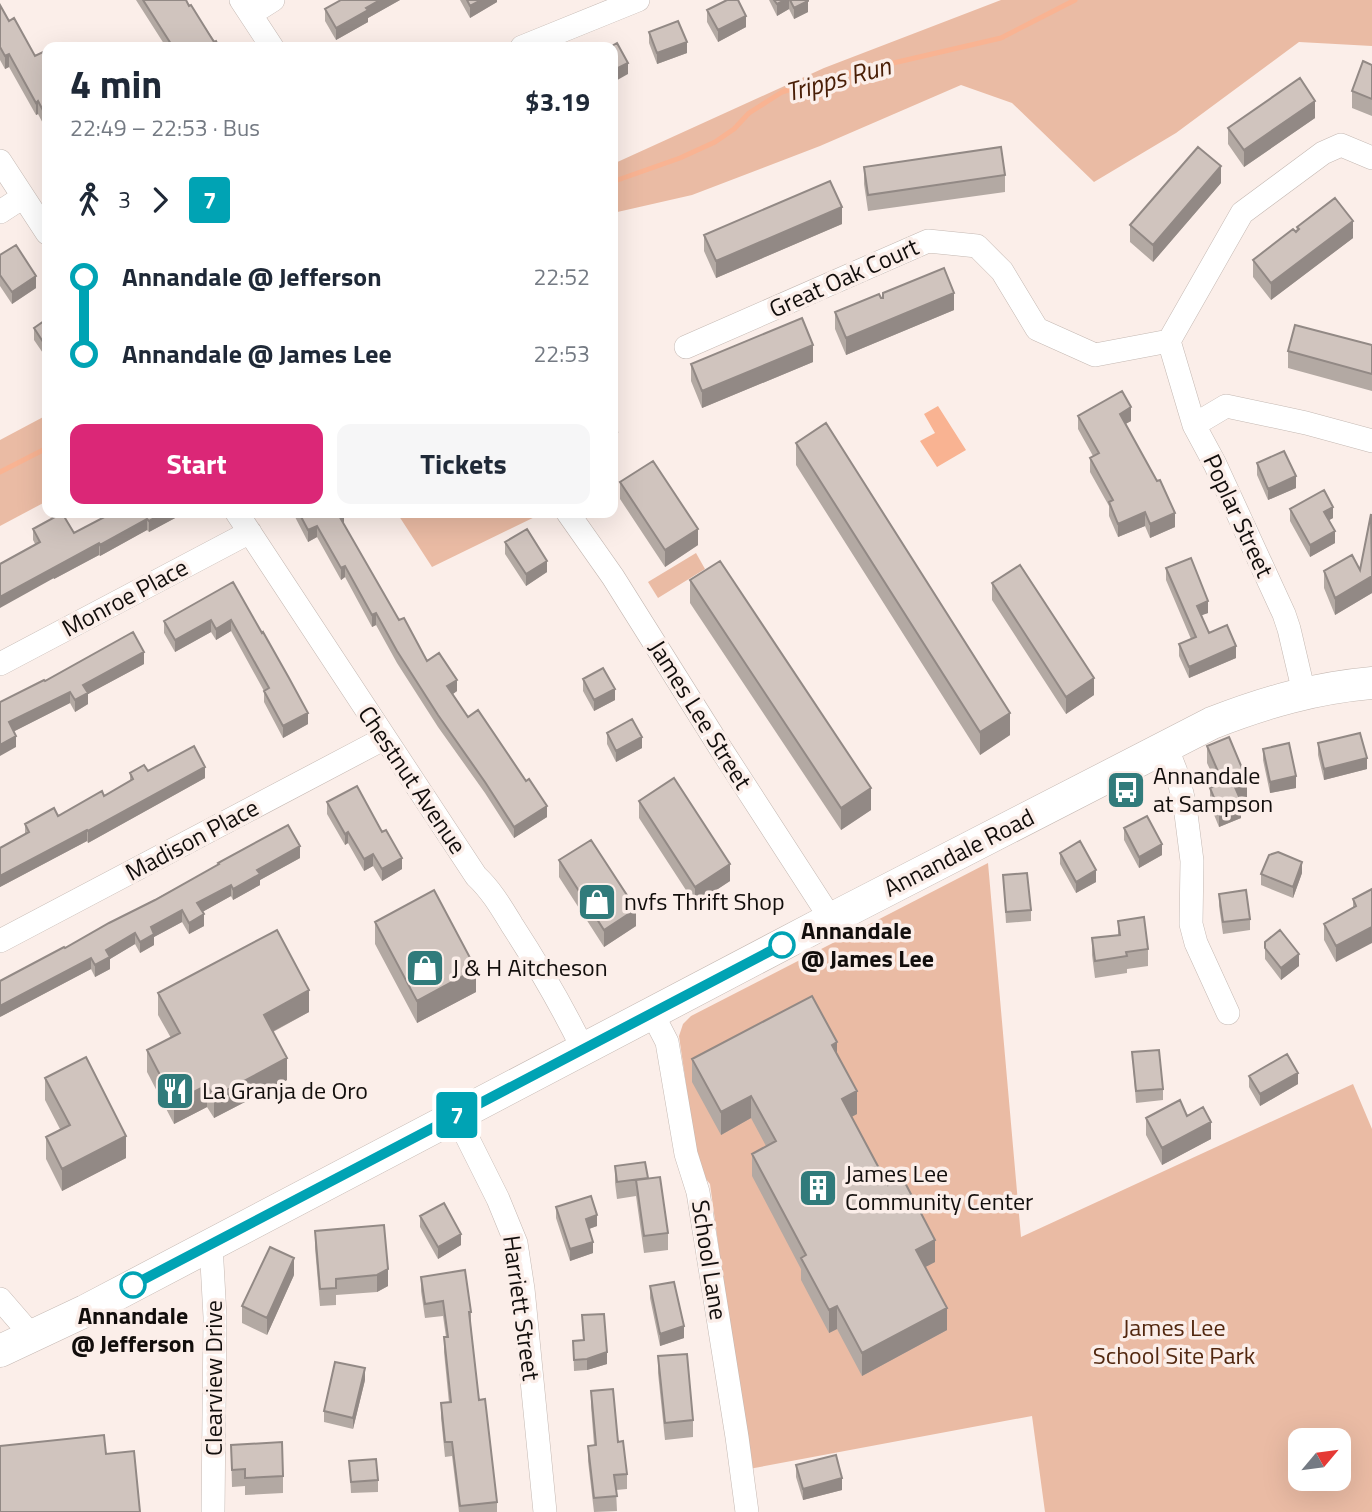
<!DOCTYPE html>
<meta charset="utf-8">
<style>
body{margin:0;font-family:"Titillium Web",sans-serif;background:#f6f6f7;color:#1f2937;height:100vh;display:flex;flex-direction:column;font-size:26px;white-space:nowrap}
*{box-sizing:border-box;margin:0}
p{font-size:23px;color:#747a83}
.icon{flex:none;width:38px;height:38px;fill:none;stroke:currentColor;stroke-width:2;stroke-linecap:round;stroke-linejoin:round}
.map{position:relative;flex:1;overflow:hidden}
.panel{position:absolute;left:42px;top:42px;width:576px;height:476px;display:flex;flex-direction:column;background:#fff;border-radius:14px;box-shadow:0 7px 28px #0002}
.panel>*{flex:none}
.badge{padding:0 14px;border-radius:5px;font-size:24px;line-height:46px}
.needle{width:46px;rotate:61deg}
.tools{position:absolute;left:1288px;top:1428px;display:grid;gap:14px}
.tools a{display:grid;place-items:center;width:63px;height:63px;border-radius:14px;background:#fff;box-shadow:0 7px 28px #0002;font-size:35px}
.map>.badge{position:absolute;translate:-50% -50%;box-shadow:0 0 0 4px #fff}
.legs{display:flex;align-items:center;gap:10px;height:77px;padding:0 28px;font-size:23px}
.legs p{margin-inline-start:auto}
.head{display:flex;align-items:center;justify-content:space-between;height:119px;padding:0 28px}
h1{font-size:38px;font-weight:700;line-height:52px}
.cta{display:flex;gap:14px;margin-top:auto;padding:14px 28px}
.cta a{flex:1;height:80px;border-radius:14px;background:#db2777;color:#fff;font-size:28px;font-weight:700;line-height:80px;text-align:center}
.cta a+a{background:#f6f6f7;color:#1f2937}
ul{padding:0 28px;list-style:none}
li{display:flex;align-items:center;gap:24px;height:77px;font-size:26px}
li i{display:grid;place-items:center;width:10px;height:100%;margin:0 9px;background:currentColor}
li i::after{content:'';width:18px;height:18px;margin:-9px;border:5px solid;border-radius:50%;background:#fff}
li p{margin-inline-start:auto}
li:first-child i{background:linear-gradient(#0000 50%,currentColor 0)}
li:last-child i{background:linear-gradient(currentColor 50%,#0000 0)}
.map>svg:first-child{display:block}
.green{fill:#eabba4;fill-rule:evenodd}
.water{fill:#f9b392}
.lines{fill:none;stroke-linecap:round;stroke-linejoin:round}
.stream{stroke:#f9b392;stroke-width:5}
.street-casing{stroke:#c4b8b2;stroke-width:24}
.secondary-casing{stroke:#c4b8b2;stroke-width:33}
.street{stroke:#fff;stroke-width:23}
.secondary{stroke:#fff;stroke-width:32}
.wall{fill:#b3a9a3}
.shaded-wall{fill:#928985}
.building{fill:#d0c4be;stroke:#928985;stroke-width:2}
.line-1-casing{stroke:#fff;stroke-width:16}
.line-1{stroke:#00a3b4;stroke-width:10}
.stop-1-dot{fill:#fff;stroke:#00a3b4;stroke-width:3.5}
.labels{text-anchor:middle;stroke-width:7;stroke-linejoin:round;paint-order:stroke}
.street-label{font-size:24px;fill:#120e0c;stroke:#fbeee9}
.poi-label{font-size:24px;fill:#120e0c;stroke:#fbeee9;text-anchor:start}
.stop-label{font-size:24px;font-weight:bold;fill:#120e0c;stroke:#fbeee9;text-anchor:start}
.park-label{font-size:24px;fill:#52270f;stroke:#fbeee9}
.water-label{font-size:26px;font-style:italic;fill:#491e06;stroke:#fbeee9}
</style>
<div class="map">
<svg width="1372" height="1512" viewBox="0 0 1372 1512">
<rect width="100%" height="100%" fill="#fbeee9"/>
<path class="green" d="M1001,0H1372V46L1299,42L1176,133L1094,182L1012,103L961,85L820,146L692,195L613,213V164L824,68Z
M47,415V501L0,526V440Z
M397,513H543L432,567Z
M696,553L705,569L658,598L648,582Z
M988,863L1021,1237L1353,1084L1372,1129V1512H1045L1032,1416L749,1469L710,1184L701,1173L697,1160L679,1036L683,1024L691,1016ZM1300,1440H1339V1479H1300Z"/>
<path class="water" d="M938,406L966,450L937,467L920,441L935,433L924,414Z"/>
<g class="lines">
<path class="stream" d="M612,182L680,158L715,142L734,129L749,113L782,92L820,80L1001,38L1075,0
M0,472L47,448"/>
<g class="street-casing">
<path id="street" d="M241,0L272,47
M251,14L273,0
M522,47L638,0
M0,161L47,233
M0,212L23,197
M1169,341L1194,425L1215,464L1284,614L1289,629L1304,693
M1169,341L1242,213L1323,153L1341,145L1372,158
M686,347L928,241L977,246L1002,271L1037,329L1095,355L1169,341
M1194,425L1226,406L1306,423L1372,441
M237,513L476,876C491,890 501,907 512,925C538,965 562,1006 583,1049
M568,513L613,577L721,749L831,919
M0,664L250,532
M1166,746L1178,777L1185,806L1192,861L1191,924L1196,943L1228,1013
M0,941L385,738
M652,1013L667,1042L686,1154L698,1192L737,1437L747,1512
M456,1115L498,1199L516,1243L523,1289L545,1512
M211,1244L215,1317L213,1512
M0,1299L32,1336"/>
</g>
<g class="secondary-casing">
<path id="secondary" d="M0,1351L85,1311L831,919L1212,723C1266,702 1315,688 1372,683"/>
</g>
<use href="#street" class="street"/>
<use href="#secondary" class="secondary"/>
</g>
<path class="wall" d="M136,0H186L219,47H166Z
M341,0H400L368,18V22L336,40L325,21V9Z
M460,0H497V2L470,18Z
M769,0H808V12L794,19L789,9L777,16Z
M0,5L9,21L35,56L47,50V131L38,114L36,115L9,67L5,69L0,60Z
M707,10L746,27L718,42L707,22Z
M649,32L687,53L657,64L649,43Z
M1372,65V116L1352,108V91Z
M1315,118L1244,167L1228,144V128Z
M864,167L1005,175V192L868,211L864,184Z
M1221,183L1153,262L1130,242V225Z
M842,224L716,278L704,251V235Z
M1297,227L1353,238L1271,300L1253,277V260L1296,232Z
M0,255L36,288L12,304L0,286Z
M883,293L954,310L846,355L835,329V312L883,298Z
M47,319V359L34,340V328Z
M1372,345V391L1288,368V351Z
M813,362L702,408L691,381V364Z
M1078,416L1131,421L1125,424L1175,527L1150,538L1145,526L1118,537L1109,516V506L1090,472V458L1093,456L1078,429Z
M796,443L1010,735L980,755L796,465Z
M1257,463L1296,488L1268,500L1257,475Z
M620,482L698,545L665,567L620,499Z
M1290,509L1333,518L1329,520L1335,543L1310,557L1290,521Z
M177,513V517L149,532L147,530L100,556L99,555L54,579L33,540V529L74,533Z
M294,513H344V522L343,523L399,620L427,661L457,691L453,694L468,717L547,817L514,838L485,793L438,727L397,663L376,625L372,627L345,577L341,580L317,537L308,542L294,515Z
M1372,515V593L1335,615L1324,588V571L1360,570Z
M505,542L547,572L526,586L505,554Z
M1166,568L1208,613L1201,615L1209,633L1236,658L1189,678L1179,656V644L1191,639L1166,580Z
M690,580L871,810L841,830L690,603Z
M233,582L308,724L283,738L264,702V691L231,631L216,640L211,632L175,652L164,633V621Z
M992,583L1094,695L1066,714L992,600Z
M144,664L88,694V704L75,712L70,703L14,731L16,747L0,702L45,681Z
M583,679L615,700L594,711L583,691Z
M607,733L642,748L616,762L607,744Z
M1318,743L1367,769L1324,780L1318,755Z
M1207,746L1247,797L1240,800L1241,818L1219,827L1210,805V788L1217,785L1207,763Z
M1263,749L1296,788L1270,793L1263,760Z
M148,771L205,778L88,843L87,841L0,887V848L25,834V824L58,816L104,796L130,782V773Z
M639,801L730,881L695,904L639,818Z
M327,802L402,869L382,881L373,866L364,871L348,843L345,845L327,814Z
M1124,828L1162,855L1139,868L1124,840Z
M1060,853L1096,882L1076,893L1060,864Z
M300,858L260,880V885L233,900L231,896L202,912L204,926L189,934L182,922L154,937V945L140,953L135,944L110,959V969L95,977L91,969L0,1017L65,948L218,865V863Z
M559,860L636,926L604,947L559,877Z
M1302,873L1293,898L1261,885V874Z
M1003,875L1031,910V921L1006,923Z
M1372,889L1336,962L1324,940V924L1353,908V899Z
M1219,894L1250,919V930L1223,934L1219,906Z
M1118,921L1148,949V966L1127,969V973L1095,978L1092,955V938L1118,935Z
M375,922L476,992L417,1023L375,944Z
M1265,942L1299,966L1281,980L1265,959Z
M158,993L309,1012L273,1032L287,1080L214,1118L207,1107L174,1124L147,1072V1050L171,1038L158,1015Z
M1132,1052L1163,1089V1100L1136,1103Z
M837,1054L857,1114L851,1117L888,1185L935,1262L925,1267L947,1330L862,1376L837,1329L829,1333L801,1280V1269L752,1176V1154L766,1146L751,1118L721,1135L692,1082V1059Z
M1249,1076L1298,1084L1260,1106L1249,1087Z
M45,1078L126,1158L62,1191L46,1159V1137L60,1129L45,1100Z
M1187,1116L1211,1139L1162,1165L1146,1135V1118Z
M645,1162L648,1179L668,1233V1250L644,1253L636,1196L617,1199L615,1183V1166Z
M556,1207L597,1226L589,1229L593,1253L570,1261L556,1218Z
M420,1216L461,1245L438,1259L420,1227Z
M384,1225L388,1286L377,1292L336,1295V1305L320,1306L315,1248V1231Z
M294,1275L267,1335L242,1323V1306Z
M421,1277L471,1312V1326L479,1400L497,1502V1512H459L452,1456L445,1457L441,1418V1403H449L444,1352V1337H446L443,1316L425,1318L421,1291Z
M650,1286L684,1338L660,1346L650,1298Z
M582,1315L607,1364L587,1370L574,1371L573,1341H583Z
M658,1356L693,1420V1437L665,1440L658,1373Z
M365,1380L353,1429L324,1422V1411Z
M591,1391L618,1442L627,1474V1489L616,1490L617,1511L594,1512L588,1461V1446L594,1445L591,1406Z
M231,1445L283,1476V1493L245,1495V1486L232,1487Z
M349,1461L378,1480V1492L351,1493Z
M796,1465L842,1490L803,1500L796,1477Z"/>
<path class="shaded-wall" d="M380,0H400L368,18V22L336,40V28L366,8Z
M481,0H497V2L470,18V6Z
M785,0H789V9L777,16V4Z
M808,1V12L794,19V8Z
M746,16V27L718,42V30Z
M687,42V53L657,64V53Z
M9,54V67L5,69V56Z
M628,63V74L612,83V71Z
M38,101V114L36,115V103Z
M1315,101V118L1244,167V150Z
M1221,166V183L1153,262V245Z
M842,207V224L716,278V261Z
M1353,221V238L1271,300V283Z
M36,276V288L12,304V292Z
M954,293V310L846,355V338Z
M813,345V362L702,408V391Z
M1131,407V421L1120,427V414Z
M617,432V444L612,446V435Z
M1296,476V488L1268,500V489Z
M1333,507V518L1324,523V512Z
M1145,512V526L1118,537V524Z
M164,513H177V517L149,532V521Z
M340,513H344V522L338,525V514Z
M1175,513V527L1150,538V524Z
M147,519V530L100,556V545Z
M317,526V537L308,542V530Z
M698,529V545L665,567V550Z
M1335,531V543L1310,557V545Z
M99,543V555L54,579V568Z
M547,561V572L526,586V574Z
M345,566V577L341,580V568Z
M54,567V578L0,608V597Z
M1372,576V593L1335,615V598Z
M1208,601V613L1197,617V606Z
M376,613V625L372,627V615Z
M211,620V632L175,652V640Z
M231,620V631L216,640V629Z
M1236,646V658L1189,678V667Z
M144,652V664L88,694V704L75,712V700L83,685Z
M1094,678V695L1066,714V697Z
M457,680V691L447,698V686Z
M615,689V700L594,711V700Z
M70,692V703L9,734V722Z
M308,713V724L283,738V726Z
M1010,713V735L980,755V732Z
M16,736V747L0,756V745Z
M642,737V748L616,762V751Z
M1367,758V769L1324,780V769Z
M205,767V778L88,843V831Z
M1296,776V788L1270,793V782Z
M1247,780V797L1234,802V785Z
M871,788V810L841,830V808Z
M1241,801V818L1219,827V810Z
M547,806V817L514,838V827Z
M87,830V841L0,887V876Z
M348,832V843L345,845V834Z
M1162,844V855L1139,868V857Z
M300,846V858L260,880V885L233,900V889L257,870Z
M373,854V866L364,871V859Z
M402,858V869L382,881V869Z
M1302,862V873L1293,898V887Z
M730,864V881L695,904V887Z
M1096,870V882L1076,893V882Z
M231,885V896L197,915V903Z
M636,909V926L604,947V930Z
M182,910V922L154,937V945L140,953V942L151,927Z
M204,914V926L189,934V923Z
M1372,927V943L1336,962V946Z
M135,933V944L110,959V969L95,977V965L106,950Z
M1299,954V966L1281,980V968Z
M91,958V969L0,1017V1006Z
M476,969V992L417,1023V1001Z
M309,990V1012L264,1036V1015Z
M837,1042V1065L832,1045Z
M287,1058V1080L214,1118V1097Z
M1298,1073V1084L1260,1106V1094Z
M207,1085V1107L174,1124V1102Z
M857,1091V1114L842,1122V1099Z
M751,1096V1118L721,1135V1112Z
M1211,1122V1139L1162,1165V1148Z
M126,1136V1158L62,1191V1169Z
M597,1215V1226L586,1230V1219Z
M461,1234V1245L438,1259V1247Z
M935,1240V1262L916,1272V1250Z
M593,1242V1253L570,1261V1249Z
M294,1258V1275L267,1335V1318Z
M388,1269V1286L377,1292V1275Z
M837,1306V1329L829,1333V1310Z
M947,1308V1330L862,1376V1353Z
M684,1326V1338L660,1346V1334Z
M607,1352V1364L587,1370V1359Z
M365,1368V1380L353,1429V1418Z
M842,1478V1490L803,1500V1489Z"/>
<path class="building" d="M143,0H186L189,6L191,5L214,42L216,41L219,47H187L186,46L184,47H173Z
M341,0H380L366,8L368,10L336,28L325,9Z
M467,0H481L470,6Z
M727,0H738L746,16L718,30L707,10Z
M774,0H785L777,4Z
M790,0H808V1L794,8Z
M0,5L9,21L14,18L35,56L47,50V118L38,101L36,103L9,54L5,56L0,47Z
M678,21L687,42L657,53L649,32Z
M617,43L628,63L612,71V47H610Z
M1363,61L1372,65V99L1352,91Z
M1300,78L1315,101L1244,150L1228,128Z
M1001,147L1005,175L868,195L864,167Z
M1198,147L1221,166L1153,245L1130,225Z
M830,181L842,207L716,261L704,235Z
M1335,198L1353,221L1271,283L1253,260L1293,229L1296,232L1299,229L1297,227Z
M16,245L36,276L12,292L0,275V255Z
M944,268L954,293L846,338L835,312L879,294L881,298H883V293Z
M802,318L813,345L702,391L691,364Z
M47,319V348L34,328Z
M1295,325L1372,345V374L1288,351Z
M1122,391L1131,407L1120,414L1157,481L1160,480L1175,513L1150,524L1145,512L1118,524L1109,502L1113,500L1090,458L1099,453L1078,416Z
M826,423L1010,713L980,732L796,443Z
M612,425L617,432L612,435Z
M1284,451L1296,476L1268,489L1257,463Z
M653,461L698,529L665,550L620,482Z
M1324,490L1333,507L1324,512L1335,531L1310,545L1290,509Z
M62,513L74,533L112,513H164L149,521L147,519L100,545L99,543L0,597V564L40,542L33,529Z
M299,513H340L338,514L399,620L404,618L427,661L439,653L457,680L447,686L468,717L478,710L526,781L529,779L547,806L514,827L485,782L438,715L397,651L376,613L372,615L345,566L341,568L317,526L308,530Z
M1371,514L1372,576L1335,598L1324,571L1352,555L1360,570Z
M527,529L547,561L526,574L505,542Z
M1191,558L1208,601L1197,606L1209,633L1227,625L1236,646L1189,667L1179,644L1196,637L1166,568Z
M720,561L871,788L841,808L690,580Z
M1020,565L1094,678L1066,697L992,583Z
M233,582L262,633L263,632L289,678L308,713L283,726L264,691L269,688L231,620L216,629L211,620L175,640L164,621Z
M133,632L144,652L83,685L88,693L75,700L70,692L9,722L16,736L0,745V702L44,680L45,681Z
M603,668L615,689L594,700L583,679Z
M632,719L642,737L616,751L607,733Z
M1360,733L1367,758L1324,769L1318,743Z
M1229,737L1247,780L1234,785L1241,801L1219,810L1210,788L1223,783L1207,746Z
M1289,743L1296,776L1270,782L1263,749Z
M194,746L205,767L88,831L87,830L0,876V848L29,832L25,824L54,808L58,816L102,791L104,796L133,779L130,773L144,765L148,771Z
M674,778L730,864L695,887L639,801Z
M357,786L382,832L386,830L402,858L382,869L373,854L364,859L348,832L345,834L327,802Z
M1147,816L1162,844L1139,857L1124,828Z
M288,825L300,846L257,870L260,874L233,889L231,885L197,903L204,914L189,923L182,910L151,927L154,934L140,942L135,933L106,950L110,957L95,965L91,958L0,1006V981L64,947L65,948L109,923L155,900L219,864L218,863Z
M591,840L636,909L604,930L559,860Z
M1080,841L1096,870L1076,882L1060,853Z
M1278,852L1302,862L1293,887L1261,874L1269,855Z
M1027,873L1031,910L1006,912L1003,875Z
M1372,889V927L1336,946L1324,924L1356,906L1353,899Z
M434,890L476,969L417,1001L375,922Z
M1246,890L1250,919L1223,922L1219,894Z
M1144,917L1148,949L1126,952L1127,956L1095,961L1092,938L1120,935L1118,921Z
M277,930L309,990L264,1015L287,1058L214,1097L207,1085L174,1102L147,1050L180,1033L158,993Z
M1280,930L1299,954L1281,968L1265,948V942Z
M812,996L837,1042L832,1045L857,1091L842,1099L888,1185L902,1177L935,1240L916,1250L947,1308L862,1353L837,1306L829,1310L801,1258L806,1255L752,1154L776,1141L751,1096L721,1112L692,1059Z
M1159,1050L1163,1089L1136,1091L1132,1052Z
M1287,1054L1298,1073L1260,1094L1249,1076Z
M86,1057L126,1136L62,1169L46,1137L70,1125L45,1078Z
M1180,1100L1187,1116L1203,1107L1211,1122L1162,1148L1146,1118Z
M645,1162L648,1178L617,1182L615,1166Z
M660,1177L668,1233L644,1236L636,1180Z
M591,1196L597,1215L586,1219L593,1242L570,1249L556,1207Z
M444,1203L461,1234L438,1247L420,1216Z
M384,1225L388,1269L377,1275L336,1279V1288L320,1289L315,1231Z
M270,1247L294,1258L267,1318L242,1306Z
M465,1270L471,1312H469L479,1400L485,1399L497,1502L460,1506L452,1442H445L441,1403L451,1402L444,1337H448L443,1301L425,1304L421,1277Z
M674,1282L684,1326L660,1334L650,1286Z
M604,1314L607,1352L587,1359L574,1360L573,1341L584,1340L582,1315Z
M687,1354L693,1420L665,1423L658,1356Z
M335,1362L365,1368L353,1418L324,1411Z
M613,1389L618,1442L623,1441L627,1474L614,1475L617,1496L594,1498L588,1446L596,1445L591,1391Z
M104,1435L106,1454L134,1451L140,1512H0V1446Z
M282,1442L283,1476L245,1478V1469L232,1470L231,1445Z
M836,1455L842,1478L803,1489L796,1465Z
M376,1459L378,1480L351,1482L349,1461Z"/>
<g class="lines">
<g class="line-1-casing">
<path id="line-1" d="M133,1285L782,945"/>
</g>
<use href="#line-1" class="line-1"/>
</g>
<defs>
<g id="bus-square" transform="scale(2.0125)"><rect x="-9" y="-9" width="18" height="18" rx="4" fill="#317b7b" stroke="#fbeee9"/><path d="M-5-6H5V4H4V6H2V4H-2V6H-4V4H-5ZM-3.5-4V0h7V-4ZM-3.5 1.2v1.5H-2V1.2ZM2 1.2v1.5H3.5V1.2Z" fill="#fff"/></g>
<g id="shop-square" transform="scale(2.0125)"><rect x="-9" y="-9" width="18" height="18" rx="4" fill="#317b7b" stroke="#fbeee9"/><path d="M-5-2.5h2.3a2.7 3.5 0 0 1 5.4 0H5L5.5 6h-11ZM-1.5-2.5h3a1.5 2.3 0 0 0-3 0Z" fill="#fff"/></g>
<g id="restaurant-square" transform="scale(2.0125)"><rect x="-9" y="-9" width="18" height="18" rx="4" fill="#317b7b" stroke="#fbeee9"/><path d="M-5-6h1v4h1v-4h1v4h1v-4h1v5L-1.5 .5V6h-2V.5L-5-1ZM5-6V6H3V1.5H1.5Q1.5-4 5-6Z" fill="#fff"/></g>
<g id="building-square" transform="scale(2.0125)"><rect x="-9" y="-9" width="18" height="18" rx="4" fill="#317b7b" stroke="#fbeee9"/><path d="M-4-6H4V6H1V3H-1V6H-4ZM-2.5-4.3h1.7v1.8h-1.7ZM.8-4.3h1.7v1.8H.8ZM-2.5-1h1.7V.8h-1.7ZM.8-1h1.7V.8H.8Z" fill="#fff"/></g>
</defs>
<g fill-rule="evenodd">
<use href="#bus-square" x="1126" y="790"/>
<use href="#shop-square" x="597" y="902"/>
<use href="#shop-square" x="425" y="968"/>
<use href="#restaurant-square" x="175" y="1091"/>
<use href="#building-square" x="818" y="1188"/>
</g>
<g class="stop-1-dot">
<circle cx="782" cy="945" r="12"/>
<circle cx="133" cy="1285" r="12"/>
</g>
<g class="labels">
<g class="street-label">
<text transform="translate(844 278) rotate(-24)" y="8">Great Oak Court</text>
<text transform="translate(1238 516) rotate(65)" y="8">Poplar Street</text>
<text transform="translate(125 598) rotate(-28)" y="8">Monroe Place</text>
<text transform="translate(700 715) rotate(58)" y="8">James Lee Street</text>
<text transform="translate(412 780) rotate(56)" y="8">Chestnut Avenue</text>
<text transform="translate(192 840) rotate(-28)" y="8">Madison Place</text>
<text transform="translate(959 853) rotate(-27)" y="8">Annandale Road</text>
<text transform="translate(709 1260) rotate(81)" y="8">School Lane</text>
<text transform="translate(521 1308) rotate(82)" y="8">Harriett Street</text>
<text transform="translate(214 1378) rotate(-90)" y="8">Clearview Drive</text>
</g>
<g class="poi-label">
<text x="1153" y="784">Annandale<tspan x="1153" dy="28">at Sampson</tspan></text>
<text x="624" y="910">nvfs Thrift Shop</text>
<text x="452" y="976">J &amp; H Aitcheson</text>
<text x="202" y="1099">La Granja de Oro</text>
<text x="845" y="1182">James Lee<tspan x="845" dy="28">Community Center</tspan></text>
</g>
<g class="stop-label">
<text x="801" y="939">Annandale<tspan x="801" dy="28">@ James Lee</tspan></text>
<text x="133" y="1324" text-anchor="middle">Annandale<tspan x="133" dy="28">@ Jefferson</tspan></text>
</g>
<g class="park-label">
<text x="1174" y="1336">James Lee<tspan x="1174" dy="28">School Site Park</tspan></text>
</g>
<g class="water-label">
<text transform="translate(838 79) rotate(-15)" y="9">Tripps Run</text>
</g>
</g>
</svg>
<div class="tools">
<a><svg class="needle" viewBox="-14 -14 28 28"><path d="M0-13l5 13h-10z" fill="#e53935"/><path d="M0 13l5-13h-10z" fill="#747a83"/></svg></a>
</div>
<b class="badge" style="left:457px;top:1115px;background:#00a3b4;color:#fff">7</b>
<section class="panel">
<div class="head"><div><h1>4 min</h1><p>22:49 – 22:53 · Bus</p></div><b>$3.19</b></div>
<div class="legs"><svg class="icon" aria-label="walk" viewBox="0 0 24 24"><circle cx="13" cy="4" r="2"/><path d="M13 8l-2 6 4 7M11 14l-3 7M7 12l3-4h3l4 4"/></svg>3<svg class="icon" aria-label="forward" viewBox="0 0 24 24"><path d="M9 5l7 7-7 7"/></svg><b class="badge" style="background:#00a3b4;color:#fff">7</b></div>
<ul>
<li><i style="color:#00a3b4"></i><b>Annandale @ Jefferson</b><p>22:52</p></li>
<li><i style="color:#00a3b4"></i><b>Annandale @ James Lee</b><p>22:53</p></li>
</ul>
<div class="cta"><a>Start</a><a>Tickets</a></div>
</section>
</div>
